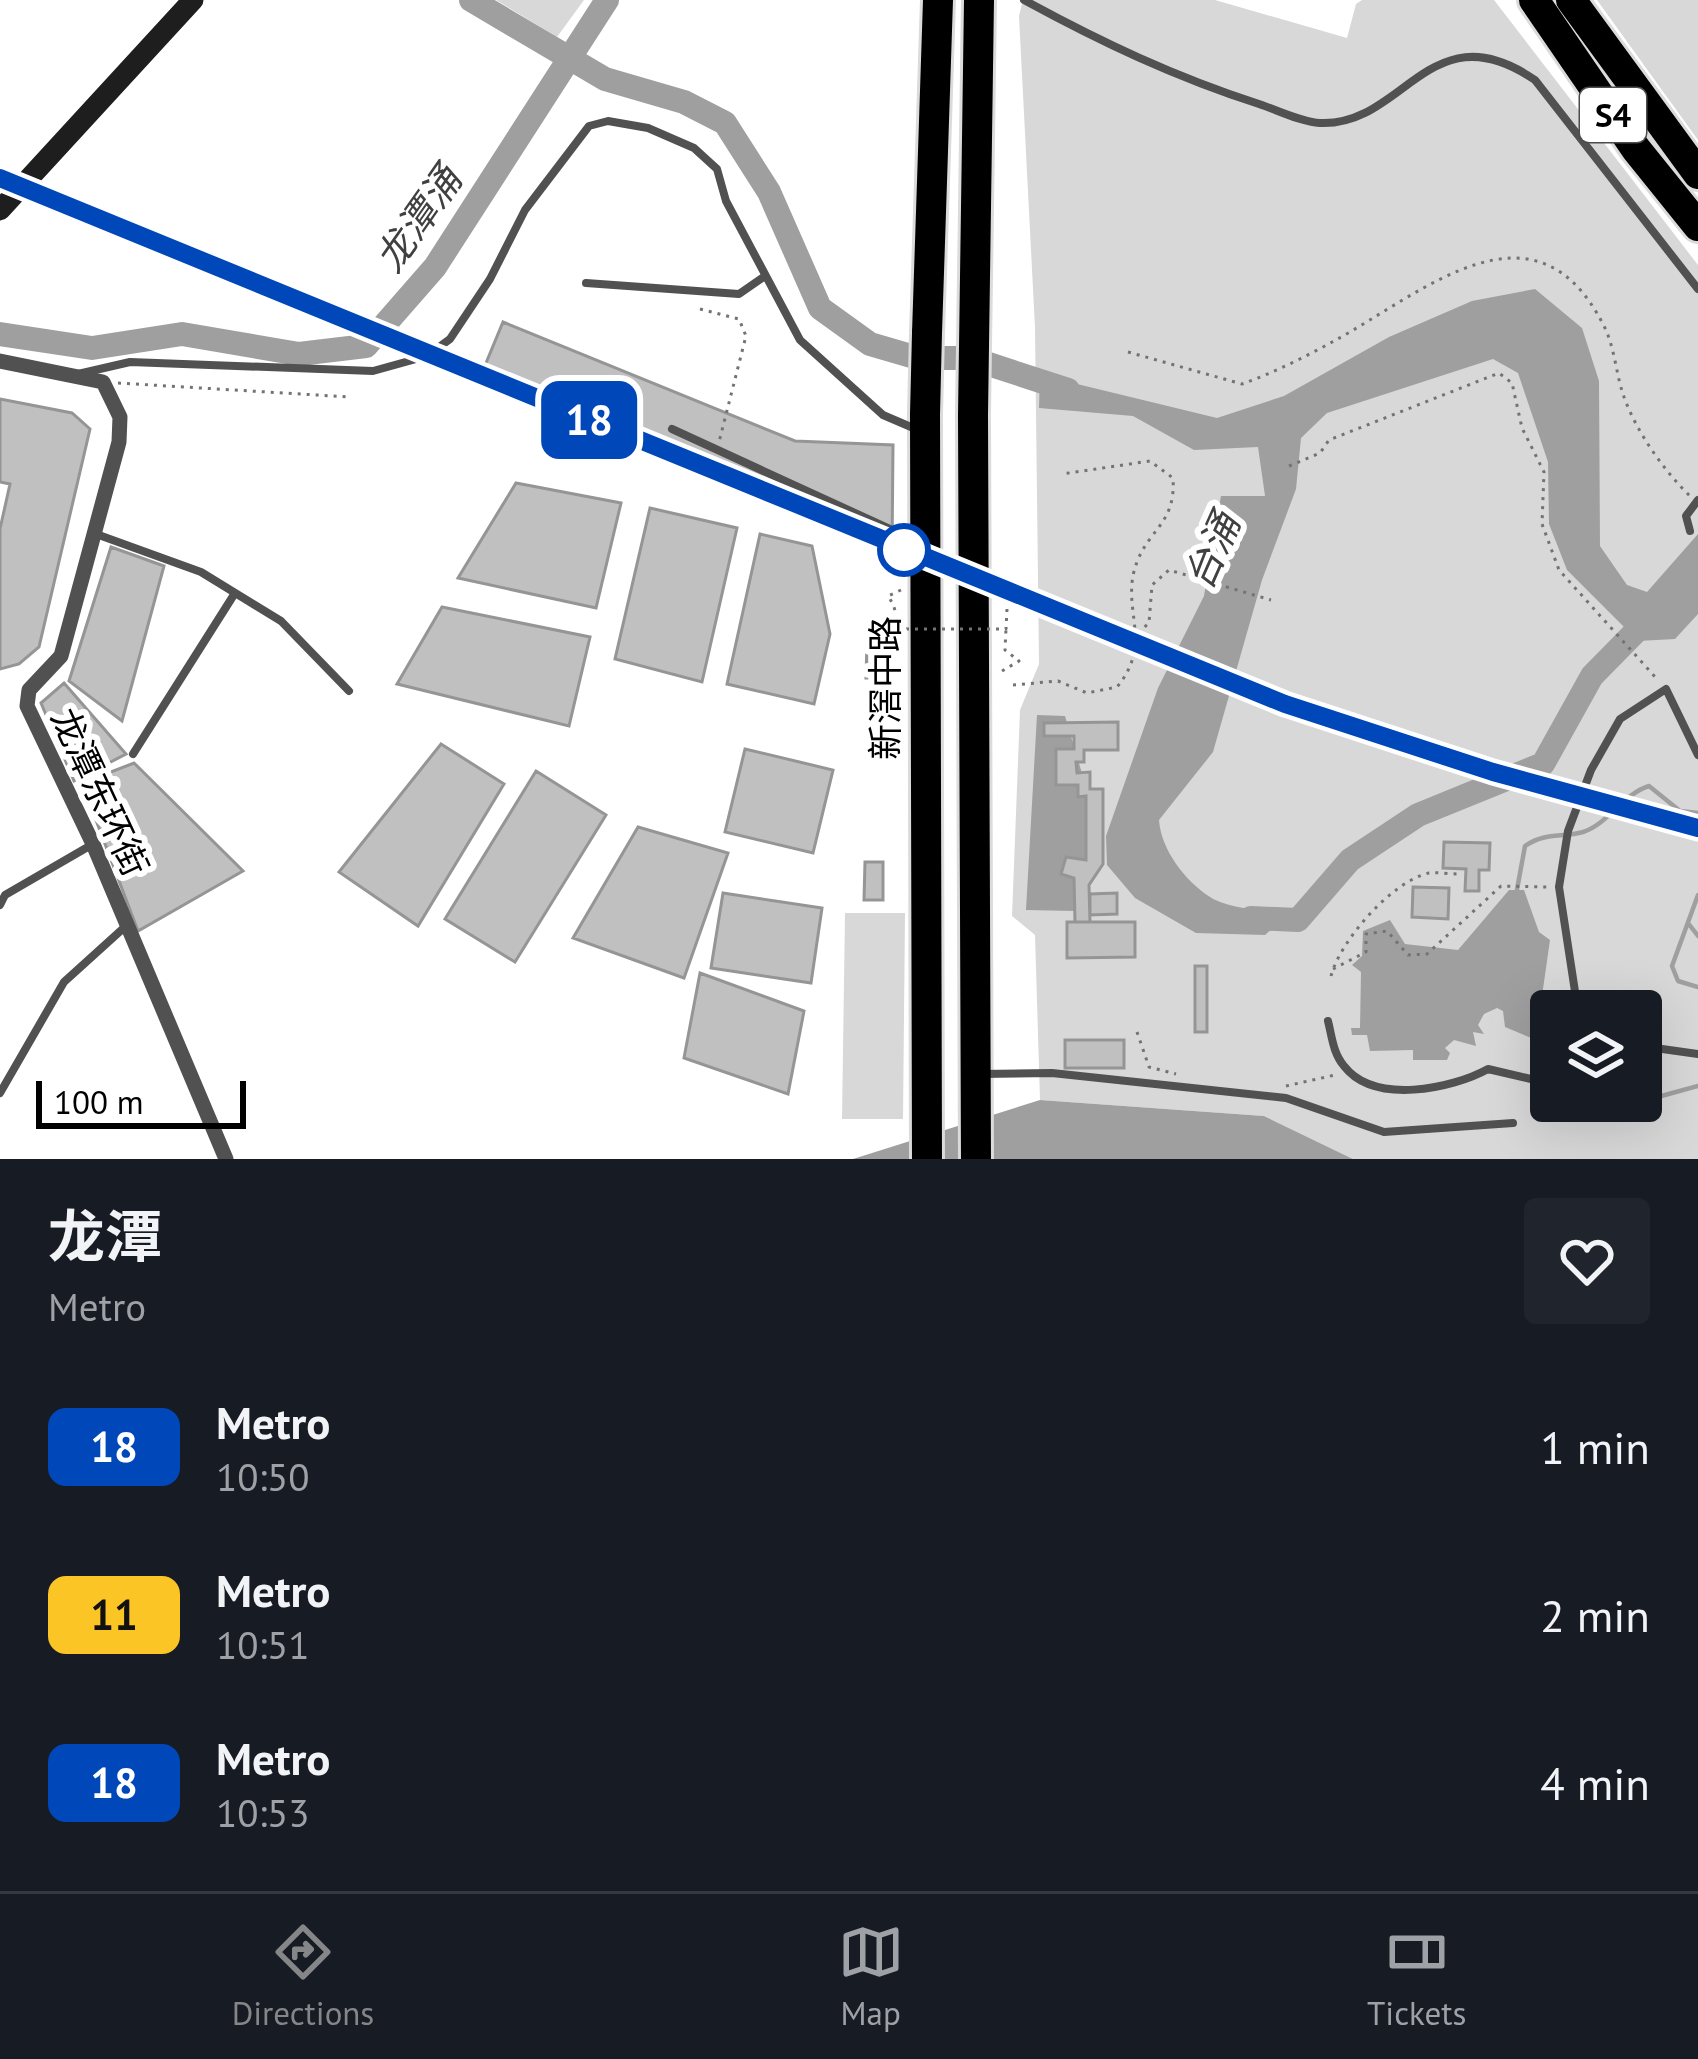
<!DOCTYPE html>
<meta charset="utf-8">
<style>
body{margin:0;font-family:"PT Sans","Noto Sans SC",sans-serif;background:#20242c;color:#f1f3f6;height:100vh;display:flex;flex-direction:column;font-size:45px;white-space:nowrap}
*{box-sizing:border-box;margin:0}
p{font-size:39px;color:#9ea1a6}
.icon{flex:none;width:66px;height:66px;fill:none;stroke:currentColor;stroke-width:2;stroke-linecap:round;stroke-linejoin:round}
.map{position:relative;height:1159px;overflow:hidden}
.details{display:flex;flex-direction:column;background:#171b24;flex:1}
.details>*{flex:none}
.badge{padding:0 24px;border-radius:18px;font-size:42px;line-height:78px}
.controls{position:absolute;left:1530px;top:990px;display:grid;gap:24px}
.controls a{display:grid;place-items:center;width:132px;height:132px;border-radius:12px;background:#171b24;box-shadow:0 12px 48px #0002;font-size:60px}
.scale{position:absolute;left:36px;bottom:30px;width:210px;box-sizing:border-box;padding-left:12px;border:6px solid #000;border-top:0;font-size:33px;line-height:42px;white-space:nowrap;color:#000;-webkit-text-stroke:9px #fff;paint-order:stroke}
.map>.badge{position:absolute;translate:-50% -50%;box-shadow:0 0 0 6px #fff}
.round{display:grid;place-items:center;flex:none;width:126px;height:126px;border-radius:12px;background:#20242c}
.overview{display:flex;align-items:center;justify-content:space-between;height:204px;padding:0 48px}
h1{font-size:57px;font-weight:700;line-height:90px}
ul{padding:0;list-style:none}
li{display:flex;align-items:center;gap:36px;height:168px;padding:0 48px}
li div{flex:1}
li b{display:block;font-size:45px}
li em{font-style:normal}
li .badge{min-width:132px;font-weight:700;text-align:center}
.menu{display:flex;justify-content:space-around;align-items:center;height:168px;border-top:3px solid #363941;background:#171b24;font-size:33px;color:#9ea1a6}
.menu a{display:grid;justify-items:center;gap:6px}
.menu .selected{color:#858687}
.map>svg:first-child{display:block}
.green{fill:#d8d8d8;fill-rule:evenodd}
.water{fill:#9f9f9f}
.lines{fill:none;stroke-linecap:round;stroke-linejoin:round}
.stream{stroke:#9f9f9f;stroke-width:4.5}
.river{stroke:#9f9f9f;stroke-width:24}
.building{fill:#c0c0c0;stroke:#959595;stroke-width:3}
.highway-casing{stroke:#dbdbdb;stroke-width:36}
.path{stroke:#737373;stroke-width:3;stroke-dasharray:3 6;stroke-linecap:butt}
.lane{stroke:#515151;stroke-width:8}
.street{stroke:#515151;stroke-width:15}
.secondary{stroke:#1e1e1e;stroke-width:21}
.highway{stroke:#000;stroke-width:30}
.highway-bridge-casing{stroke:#dbdbdb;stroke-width:36;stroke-linecap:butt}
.path-bridge{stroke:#737373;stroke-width:3;stroke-dasharray:3 6;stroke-linecap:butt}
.highway-bridge{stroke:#000;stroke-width:30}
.line-casing{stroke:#fff;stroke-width:27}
.line{stroke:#0047ba;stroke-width:18}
.stop-dot{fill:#fff;stroke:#0047ba;stroke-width:6}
.labels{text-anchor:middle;stroke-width:12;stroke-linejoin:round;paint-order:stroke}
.shield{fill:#fff;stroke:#4c4c4c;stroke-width:3}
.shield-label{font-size:33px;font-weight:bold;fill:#000}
.street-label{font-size:36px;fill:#000;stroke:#fff}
.water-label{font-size:39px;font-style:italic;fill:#404040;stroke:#fff}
</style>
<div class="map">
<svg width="1698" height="1159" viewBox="0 0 1698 1159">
<rect width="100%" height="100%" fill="#fff"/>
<path class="green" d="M496,0H584L557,37Z
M1023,0H1215L1347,38L1356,4L1362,0H1494L1698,265V1159H1353L1264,1116L1040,1100L1035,935L1012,916L1020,710L1039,664L1035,328L1019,16ZM1551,1011H1641V1101H1551Z
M1597,0H1698V140Z
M845,913H905L903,1119H842Z"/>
<path class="water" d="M1535,289L1582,328L1599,381L1600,546L1627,585L1647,592L1698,534V614L1675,639L1638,641L1567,570L1549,524L1548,462L1518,373L1493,359L1327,413L1301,438L1296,489L1262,580L1213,752L1159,820C1161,849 1184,880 1210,897C1230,910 1261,907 1283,919L1265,935L1196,933L1135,898L1107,865L1106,836L1158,688L1204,596L1221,496H1265L1258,447L1194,450L1133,416L1039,408L1040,375L1217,418L1284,396L1389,337L1472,301Z
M1037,715L1065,716L1089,797L1092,860L1074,881L1075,911L1026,910Z
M1509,890H1524L1539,932L1550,940L1542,996L1546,1034L1536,1040L1505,1027L1503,1011L1497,1008L1484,1014L1478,1025L1484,1034L1473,1032L1476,1046L1454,1040L1445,1048L1450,1053L1447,1060H1413V1050L1370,1051L1367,1035H1352L1351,1028H1360L1361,972L1352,965L1362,956L1363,931L1390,920L1405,944L1458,950Z
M1040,1100L1264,1116L1353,1159H853Z"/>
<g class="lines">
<path class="stream" d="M1516,895L1525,846C1545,832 1562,838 1583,832C1608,824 1623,794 1649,786L1680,811L1698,813
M1698,895L1672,966L1678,981L1698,987
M1688,923L1698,936
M1541,1035L1551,1048
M1641,1091L1654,1098L1698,1086"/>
<path class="river" d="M471,0L605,79L684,102L725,123L769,192L820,308L870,344L918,358H970L1068,390
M0,334L92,348L182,334L299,354L366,346L435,267L607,0
M1251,918L1298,920L1350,860L1418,815L1543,764L1592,676L1698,568"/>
</g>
<path class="building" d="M503,322L795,441L893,445L892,553L479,380Z
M0,399L72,413L90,429L39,647L19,664L0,669V529L10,484L0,482Z
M516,483L621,503L596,608L458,578Z
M650,508L737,528L702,682L615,659Z
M760,534L812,546L830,634L814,704L727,684Z
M111,547L164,566L122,721L69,681Z
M442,607L590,637L569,726L397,684Z
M867,640L885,641V678H866Z
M64,683L126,754L74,781L41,703Z
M1118,722V750H1084V762H1076L1077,773L1090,772V789H1103V864L1089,885L1090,922H1075L1074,878L1061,874L1066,857L1086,860V796L1078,797V785H1056V749H1074V736H1044V723Z
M441,744L504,784L418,926L339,872Z
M745,749L833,770L813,853L725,832Z
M134,763L243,871L138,931L82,783Z
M536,771L606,815L515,962L445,919Z
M638,827L728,853L684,978L573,938Z
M1444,842L1490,843L1489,870H1479V891H1465L1466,869L1443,868Z
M865,862H883V900H864Z
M1413,887L1449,888L1448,919L1412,917Z
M723,893L822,908L811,983L711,968Z
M1117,893V914L1090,915V894Z
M1067,922H1135V957L1067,958Z
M1195,966H1207V1032H1195Z
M700,973L804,1011L788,1094L684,1058Z
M1065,1040H1124V1068H1065Z"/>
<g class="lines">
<g class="highway-casing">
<path id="highway" d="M1534,0L1636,149L1698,226
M1571,0L1698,174
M927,333L938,0
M925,414L927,1159
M976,1159L973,415L979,0"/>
</g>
<path class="path" d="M700,309L739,319L746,336L719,442
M1128,352L1242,384C1273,373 1305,357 1334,341C1424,292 1535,190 1604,326C1615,348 1616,375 1624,397C1636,431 1664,471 1690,496
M118,383L350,397
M666,440L659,457L690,470
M1289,466L1320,453L1329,440L1499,373L1512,383L1522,428L1544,472L1542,524L1559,570L1657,679
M1138,633L1149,623L1152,585L1169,570L1271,600
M1002,671L1019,661L1005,650L1006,629
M1013,685L1058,681L1087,693L1117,687C1155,641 1119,608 1137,562C1150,528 1176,523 1173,478L1150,461L1062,474
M1333,969L1366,952V934L1387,931L1408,955L1427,954L1501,886L1547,887
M1331,976C1340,941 1392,881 1429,873C1438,872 1450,874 1459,874
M1137,1032L1149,1067L1176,1074
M1286,1086L1335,1075"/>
<path class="lane" d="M1024,0C1101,42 1175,77 1259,104C1277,110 1301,122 1320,123C1404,127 1430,8 1535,80L1698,289
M586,283L739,294L765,276
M78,374L130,362L373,371L427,356L450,339L490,279L525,210L589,126L608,121L648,128L694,148L717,169L726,201L800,340L883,415L918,430
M672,429L916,541
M1690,531L1686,516L1698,500
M96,534L201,572L281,621L349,691
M133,754L235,593
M0,905L5,895L93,844
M1578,1011L1559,887L1568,831L1591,770L1620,719L1666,689L1698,755
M1328,1021C1332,1037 1333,1053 1344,1066C1374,1105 1452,1089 1488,1069L1531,1079L1551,1068
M1641,1046L1698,1054
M981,1074L1052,1073L1286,1098L1384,1132L1513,1123
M0,1093L64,982L127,925"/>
<path class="street" d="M0,361L103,382L120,417L119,442L61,656L29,690L27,706L93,844L226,1159"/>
<path class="secondary" d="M0,210L193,0"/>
<use href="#highway" class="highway"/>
<g class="highway-bridge-casing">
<path id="highway-bridge" d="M925,414L927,333"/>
</g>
<path class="path-bridge" d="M901,590L888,596C903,617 895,637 888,660L902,670
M897,629H1006L1007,609L1016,597L1006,588"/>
<use href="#highway-bridge" class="highway-bridge"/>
</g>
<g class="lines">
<g class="line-casing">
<path id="line" d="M0,178L1285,704L1493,772L1698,828"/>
</g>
<use href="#line" class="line"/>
</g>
<circle class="stop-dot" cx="904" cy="550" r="24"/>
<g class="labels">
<rect class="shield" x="1580" y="88" width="66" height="54" rx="9"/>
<g class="shield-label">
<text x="1613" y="127">S4</text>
</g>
<g class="street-label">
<text transform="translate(885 688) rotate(-90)" y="13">新滘中路</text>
<text transform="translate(100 792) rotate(65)" y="13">龙潭东环街</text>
</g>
<g class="water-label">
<text transform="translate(418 219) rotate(-55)" y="14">龙潭涌</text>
<text transform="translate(1212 551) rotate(-66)" y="14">台涌</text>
</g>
</g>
</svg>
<div class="controls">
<a><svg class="icon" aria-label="layers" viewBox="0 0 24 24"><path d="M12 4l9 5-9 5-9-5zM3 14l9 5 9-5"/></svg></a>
</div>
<div class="scale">100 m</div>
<b class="badge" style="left:589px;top:420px;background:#0047ba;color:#fff">18</b>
</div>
<section class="details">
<div class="overview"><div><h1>龙潭</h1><p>Metro</p></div><a class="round"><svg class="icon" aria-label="heart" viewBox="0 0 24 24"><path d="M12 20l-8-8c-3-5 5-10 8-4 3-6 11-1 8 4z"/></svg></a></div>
<ul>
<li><span class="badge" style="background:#0047ba;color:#fff">18</span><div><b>Metro</b><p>10:50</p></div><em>1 min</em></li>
<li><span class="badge" style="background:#fac525;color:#111">11</span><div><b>Metro</b><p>10:51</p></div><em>2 min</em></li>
<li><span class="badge" style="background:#0047ba;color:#fff">18</span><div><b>Metro</b><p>10:53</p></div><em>4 min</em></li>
</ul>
</section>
<nav class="menu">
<a class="selected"><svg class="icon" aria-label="directions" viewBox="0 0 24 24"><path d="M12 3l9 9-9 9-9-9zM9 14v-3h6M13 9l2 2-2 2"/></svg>Directions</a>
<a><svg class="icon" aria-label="map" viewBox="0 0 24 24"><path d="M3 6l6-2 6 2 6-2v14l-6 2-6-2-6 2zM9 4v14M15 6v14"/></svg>Map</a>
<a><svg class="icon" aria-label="tickets" viewBox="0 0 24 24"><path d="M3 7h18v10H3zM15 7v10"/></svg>Tickets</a>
</nav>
